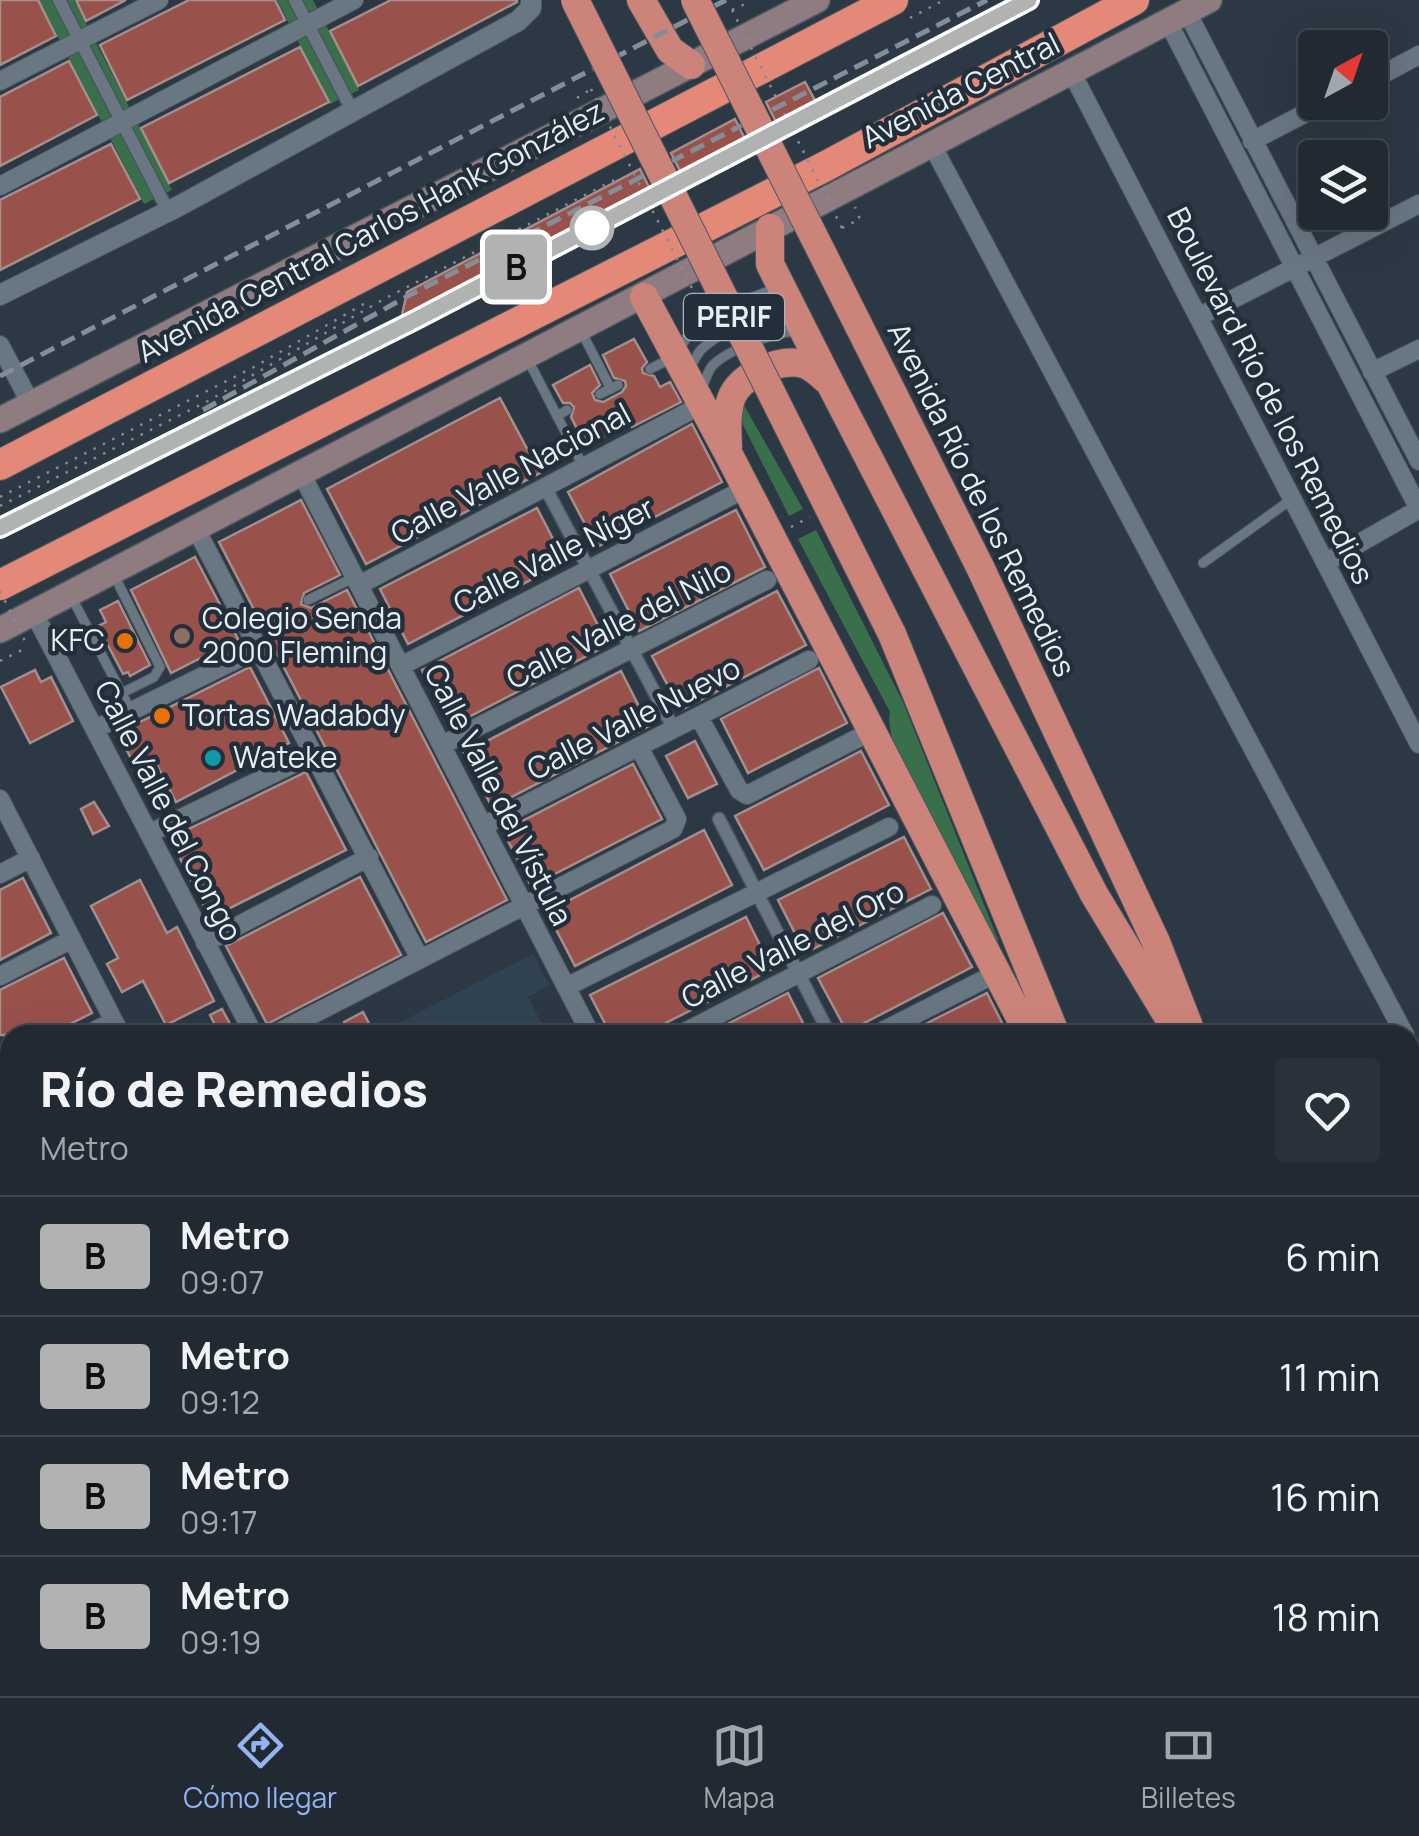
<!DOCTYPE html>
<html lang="es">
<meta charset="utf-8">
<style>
body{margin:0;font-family:Manrope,sans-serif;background:#29323b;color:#f1f3f6;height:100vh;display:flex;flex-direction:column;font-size:38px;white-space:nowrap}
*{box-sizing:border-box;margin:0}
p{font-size:32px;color:#a2a7ac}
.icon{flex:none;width:55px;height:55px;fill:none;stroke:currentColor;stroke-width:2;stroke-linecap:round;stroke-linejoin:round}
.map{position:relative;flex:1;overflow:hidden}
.panel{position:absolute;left:0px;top:1025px;width:1420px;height:672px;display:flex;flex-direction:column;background:#212a33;border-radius:30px 30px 0 0;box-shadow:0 10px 40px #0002,0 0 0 2px #3e464e}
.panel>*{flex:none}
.badge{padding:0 20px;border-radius:8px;font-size:35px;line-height:65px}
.needle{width:65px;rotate:40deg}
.fabs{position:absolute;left:1298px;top:30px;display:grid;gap:20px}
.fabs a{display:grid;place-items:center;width:90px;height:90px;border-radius:10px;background:#212a33;box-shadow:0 10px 40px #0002,0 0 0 2px #3e464e;font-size:50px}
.map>.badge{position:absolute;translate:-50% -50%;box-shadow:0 0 0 5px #fff}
.round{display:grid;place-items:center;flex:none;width:105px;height:105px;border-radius:10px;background:#29323b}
.summary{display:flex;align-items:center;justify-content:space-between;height:170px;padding:0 40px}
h1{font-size:48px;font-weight:800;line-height:75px}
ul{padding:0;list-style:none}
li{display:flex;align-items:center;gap:30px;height:120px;padding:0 40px;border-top:2px solid #3e464e}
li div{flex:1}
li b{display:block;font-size:38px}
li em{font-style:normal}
li .badge{min-width:110px;font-weight:700;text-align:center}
.tabs{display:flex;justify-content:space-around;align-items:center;height:140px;border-top:2px solid #3e464e;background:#212a33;font-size:28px;color:#a2a7ac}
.tabs a{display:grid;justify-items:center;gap:5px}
.tabs .on{color:#95b2f1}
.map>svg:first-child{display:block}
.built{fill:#314353}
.green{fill:#3a6f4b}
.building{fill:#99514c;stroke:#a58f8d;stroke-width:2.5}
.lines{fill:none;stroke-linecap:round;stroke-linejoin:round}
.service-casing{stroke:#4b565f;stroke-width:11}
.pedestrian-casing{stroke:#4b565f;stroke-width:15}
.minor-casing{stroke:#4b565f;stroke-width:20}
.tertiary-casing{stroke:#4b565f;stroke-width:22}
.secondary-casing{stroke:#4b565f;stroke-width:28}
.trunk-casing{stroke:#4b565f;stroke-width:30}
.motorway-casing{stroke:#4b565f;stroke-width:32}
.path{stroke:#838d96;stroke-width:2.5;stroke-dasharray:2.5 8;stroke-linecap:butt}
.service{stroke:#697783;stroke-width:9}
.pedestrian{stroke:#697783;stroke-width:12}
.minor{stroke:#697783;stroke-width:18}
.tertiary{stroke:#697783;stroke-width:20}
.secondary{stroke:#8e7c80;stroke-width:25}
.trunk{stroke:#cc847a;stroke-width:28}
.motorway{stroke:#e48878;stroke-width:30}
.rail{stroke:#848e98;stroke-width:5;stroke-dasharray:15 8;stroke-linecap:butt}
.trunk-bridge-casing{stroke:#4b565f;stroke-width:30;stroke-linecap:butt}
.path-bridge{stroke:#838d96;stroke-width:2.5;stroke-dasharray:2.5 8;stroke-linecap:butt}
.trunk-bridge{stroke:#cc847a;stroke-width:28}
.line-casing{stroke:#fff;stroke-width:22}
.line{stroke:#b1b3b3;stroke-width:15}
.stop-dot{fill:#fff;stroke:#b1b3b3;stroke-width:5}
.education-dot{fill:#8d6e63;stroke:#222e39;stroke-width:4}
.food-dot{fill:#e8710a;stroke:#222e39;stroke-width:4}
.culture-dot{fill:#0f9aa8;stroke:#222e39;stroke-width:4}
.labels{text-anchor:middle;stroke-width:9;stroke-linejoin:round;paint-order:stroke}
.shield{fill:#222e39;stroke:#abb4bd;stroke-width:2.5}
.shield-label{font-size:28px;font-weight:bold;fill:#e6eef5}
.street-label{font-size:30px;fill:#e6eef5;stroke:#222e39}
.poi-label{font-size:30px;fill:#e6eef5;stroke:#222e39;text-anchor:start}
</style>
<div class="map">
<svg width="1419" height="1696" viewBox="0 0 1419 1696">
<rect width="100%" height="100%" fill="#2c3844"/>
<path class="built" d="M533,954L549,985L528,997L548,1035H375Z"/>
<path class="green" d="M39,0H74L172,190L144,204Z
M277,0H313L359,90L330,104Z
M741,400L803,509L789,516L735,409Z
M816,530L903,702L999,942C973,915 879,746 890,712L798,539Z"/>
<path class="building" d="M0,0H38L56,36L0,65Z
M76,0H126L86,21Z
M189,0H275L285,20L127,100L100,45Z
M391,0H517V2L358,86L330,31Z
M300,47L329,102L169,183L141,128Z
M69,61L97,115L0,166V97Z
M805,82L822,113L782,134L766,102Z
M735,119L751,151L687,185L671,153Z
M111,144L140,199L0,270V200Z
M640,169L656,201L424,324L402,315L407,292Z
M634,339L647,362L642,368L643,373L654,376L660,387L670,382L681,402L632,427L629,423L586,446L571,417L574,407L570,403H563L553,385L590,365L600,385L592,393L595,400L603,402L622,392L626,386L625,381L614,378L603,355Z
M500,398L540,473L366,564L327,489Z
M692,424L722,482L597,547L568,492Z
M301,500L340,575L304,593L301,604L311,608L347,590L507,900L426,942L219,542Z
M537,508L565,562L408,644L380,589Z
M736,510L765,567L639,631L610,574Z
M195,557L238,639L171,673L131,590Z
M579,588L608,645L451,726L422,670Z
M777,591L806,645L681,710L652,656Z
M118,601L150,665L130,676L128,672L123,674L98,626L106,622L100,610Z
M250,667L289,743L176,802L156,763L138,772L118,733Z
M819,668L847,723L748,773L721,719Z
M35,670L41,682L51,677L73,721L30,743L1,687Z
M621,671L649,726L492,807L464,753Z
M695,741L717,784L688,798L666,756Z
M861,751L889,805L764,870L735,816Z
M633,764L662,819L531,886L503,831Z
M306,772L346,850L210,918L170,838Z
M94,802L109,826L93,834L81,809Z
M704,830L732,885L575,966L547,912Z
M904,837L931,889L805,953L778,900Z
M360,877L401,955L267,1024L226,946Z
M23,878L51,933L0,960V890Z
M140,880L167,933L177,927L214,1001L166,1025L143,981L122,992L107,964L118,958L91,906Z
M943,913L972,967L847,1032L818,978Z
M746,917L772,969L642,1035H611L590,995Z
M64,958L92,1013L48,1035H0V990Z
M788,993L809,1035H706Z
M987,993L1008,1035H904L939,1017Z
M222,1009L236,1035H220L210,1015Z
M363,1012L375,1035H351L344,1022Z"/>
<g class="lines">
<g class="service-casing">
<path id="service" d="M580,329L611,389
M527,358L557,416L567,410
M650,369L676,356L689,333L727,307L766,292L778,293
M690,369C694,361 697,352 704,347C723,331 764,309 789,313
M702,388C705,381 708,370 713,365C727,351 779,329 798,332
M600,394L618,385
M557,416L583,466
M1203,563L1292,499
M113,573L160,667L154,677L122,693
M71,596L131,711
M308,600L355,577"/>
</g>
<g class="pedestrian-casing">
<path id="pedestrian" d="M59,0L168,211
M295,0L353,112
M545,487L674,729
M719,819L830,1035
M0,1257L10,1276
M220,1688L225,1696
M693,1688L698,1696
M1165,1688L1170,1696"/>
</g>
<g class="minor-casing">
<path id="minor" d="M1187,12L1419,461
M1168,22L1419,509
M1072,73L1419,744
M0,81L159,0
M1370,81L1419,55
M1252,141L1327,102
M932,145L1405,1035
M0,186L354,0
M1198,317L1419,204
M0,345L31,404
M1372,372L1419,349
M301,473L591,1035
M195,527L420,959
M1325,563L1419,509
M359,585L688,412
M34,613L254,1035
M401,666L733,495
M699,717L739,790L747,795L858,738
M95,729L258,649
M442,745L767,580
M0,799L121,1035
M483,826L809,660
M150,833L314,754
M0,874L31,858
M205,943L369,857
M0,976L72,939
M566,987L889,827
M86,1035L114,1021
M273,1035L673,829L677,819L639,747
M679,1035L932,905
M875,1035L983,980
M1410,1045L1419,1062
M0,1079L10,1074
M0,1177L10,1172
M0,1281L10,1276
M0,1384L10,1379
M0,1484L10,1479
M0,1589L10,1584
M257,1688L262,1696
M456,1688L460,1696
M927,1688L932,1696
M0,1690L10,1685
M385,1696L402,1688
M586,1696L602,1688
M781,1696L798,1688
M982,1696L998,1688
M1182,1696L1198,1688"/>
</g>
<g class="tertiary-casing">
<path id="tertiary" d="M0,295L179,206L518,21L531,8V0"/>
</g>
<g class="secondary-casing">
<path id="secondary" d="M0,420L817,0
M0,630L1209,0"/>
</g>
<g class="trunk-casing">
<path id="trunk" d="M641,0L670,50L691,65
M770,228V264L830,383L1094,894L1179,1035
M644,297L728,453L1029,1035
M728,446C727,431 726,414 731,399C739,375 780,357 804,364C813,367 822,376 829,382
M980,567L1156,942L1190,1029
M892,634L1056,1035
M1410,1471L1419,1497
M1410,1609L1419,1603
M1378,1688L1382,1696"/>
</g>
<g class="motorway-casing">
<path id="motorway" d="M0,465L893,0
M0,585L826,166L1134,0"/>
</g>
<path class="path" d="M732,10L743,5L746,12
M910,18L944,0
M577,98L591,89
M842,228L860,219L855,207
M0,497L254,367L367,302
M0,506L208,401L384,299L614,180
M791,527L810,517
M0,661L28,647
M1345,1688L1349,1696"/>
<use href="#service" class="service"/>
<use href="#pedestrian" class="pedestrian"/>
<use href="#minor" class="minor"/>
<use href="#tertiary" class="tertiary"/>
<use href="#secondary" class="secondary"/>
<use href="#trunk" class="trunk"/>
<use href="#motorway" class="motorway"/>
<path class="rail" d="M0,376L726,0
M203,410L406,297L987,0
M0,529L415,320L1029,0"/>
<g class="trunk-bridge-casing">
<path id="trunk-bridge" d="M575,0L892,634
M695,0L980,567"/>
</g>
<path class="path-bridge" d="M732,10L842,228
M591,89L705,314
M0,591L28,647"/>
<use href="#trunk-bridge" class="trunk-bridge"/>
</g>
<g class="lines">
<g class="line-casing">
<path id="line" d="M0,528L415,320L1029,0"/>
</g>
<use href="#line" class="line"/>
</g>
<circle class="stop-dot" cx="592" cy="228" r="20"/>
<circle class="education-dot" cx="182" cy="636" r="10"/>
<g class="food-dot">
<circle cx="125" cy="641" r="10"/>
<circle cx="162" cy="716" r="10"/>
</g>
<circle class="culture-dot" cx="213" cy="758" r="10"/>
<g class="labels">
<rect class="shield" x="684" y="294" width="100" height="46" rx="8"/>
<g class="shield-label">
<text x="734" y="327">PERIF</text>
</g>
<g class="street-label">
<text transform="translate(961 91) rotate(-27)" y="10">Avenida Central</text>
<text transform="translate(371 232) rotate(-28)" y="10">Avenida Central Carlos Hank González</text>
<text transform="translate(1270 396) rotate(63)" y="10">Boulevard Río de los Remedios</text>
<text transform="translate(511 474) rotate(-28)" y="10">Calle Valle Nacional</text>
<text transform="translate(981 500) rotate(64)" y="10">Avenida Río de los Remedios</text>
<text transform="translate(554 556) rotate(-27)" y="10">Calle Valle Níger</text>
<text transform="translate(619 625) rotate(-27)" y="10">Calle Valle del Nilo</text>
<text transform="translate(634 719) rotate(-27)" y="10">Calle Valle Nuevo</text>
<text transform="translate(498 795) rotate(63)" y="10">Calle Valle del Vístula</text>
<text transform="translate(168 811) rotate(63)" y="10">Calle Valle del Congo</text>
<text transform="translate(793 945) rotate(-27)" y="10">Calle Valle del Oro</text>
</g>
<g class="poi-label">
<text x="202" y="629">Colegio Senda<tspan x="202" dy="34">2000 Fleming</tspan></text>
<text x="105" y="651" text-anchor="end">KFC</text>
<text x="182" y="726">Tortas Wadabdy</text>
<text x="233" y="768">Wateke</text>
</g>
</g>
</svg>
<div class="fabs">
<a><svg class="needle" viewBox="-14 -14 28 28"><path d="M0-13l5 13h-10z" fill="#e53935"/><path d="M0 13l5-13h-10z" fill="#a2a7ac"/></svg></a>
<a><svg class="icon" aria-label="layers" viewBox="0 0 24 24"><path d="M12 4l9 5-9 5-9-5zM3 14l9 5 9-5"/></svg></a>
</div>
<b class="badge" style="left:516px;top:267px;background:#b1b3b3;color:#111">B</b>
<section class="panel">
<div class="summary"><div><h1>Río de Remedios</h1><p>Metro</p></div><a class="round"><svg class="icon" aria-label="heart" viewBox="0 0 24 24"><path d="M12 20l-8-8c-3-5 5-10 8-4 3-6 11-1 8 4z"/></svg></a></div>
<ul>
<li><span class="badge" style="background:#b1b3b3;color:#111">B</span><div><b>Metro</b><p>09:07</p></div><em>6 min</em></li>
<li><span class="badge" style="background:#b1b3b3;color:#111">B</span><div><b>Metro</b><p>09:12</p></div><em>11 min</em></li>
<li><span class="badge" style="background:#b1b3b3;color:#111">B</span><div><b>Metro</b><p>09:17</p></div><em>16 min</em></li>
<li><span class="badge" style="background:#b1b3b3;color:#111">B</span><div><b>Metro</b><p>09:19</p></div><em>18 min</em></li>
</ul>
</section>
</div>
<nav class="tabs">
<a class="on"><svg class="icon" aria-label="directions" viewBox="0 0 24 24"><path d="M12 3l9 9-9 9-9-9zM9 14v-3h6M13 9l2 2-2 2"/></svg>Cómo llegar</a>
<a><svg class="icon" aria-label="map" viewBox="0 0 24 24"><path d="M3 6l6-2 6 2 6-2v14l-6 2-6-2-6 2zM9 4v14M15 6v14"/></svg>Mapa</a>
<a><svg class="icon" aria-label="tickets" viewBox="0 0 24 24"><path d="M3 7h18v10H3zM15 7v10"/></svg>Billetes</a>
</nav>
